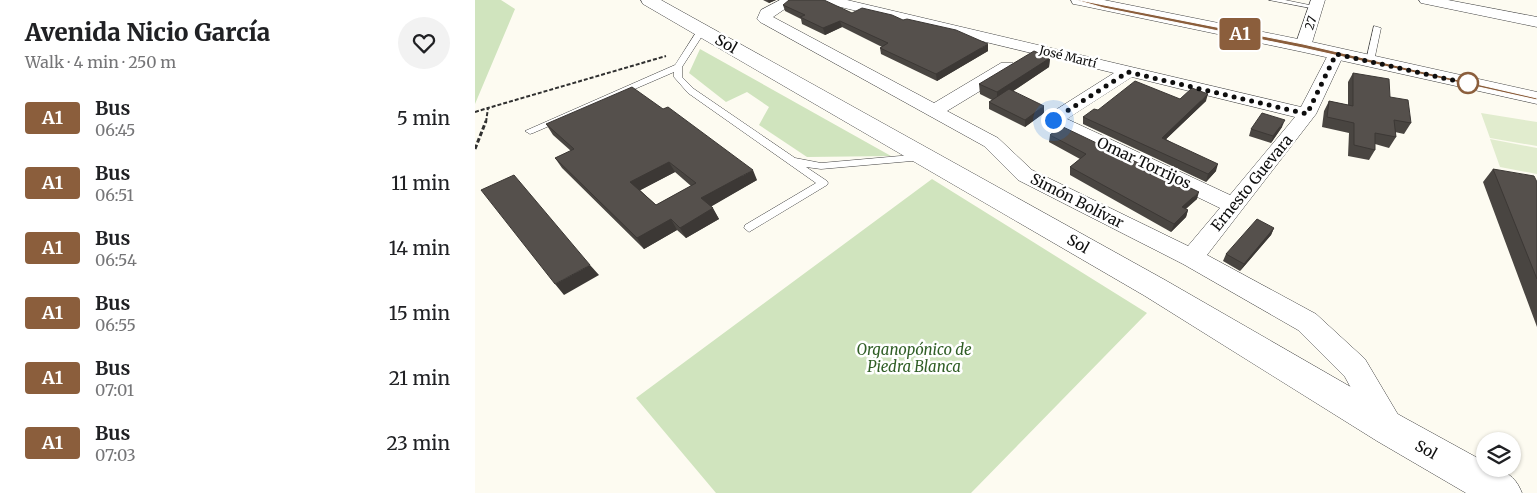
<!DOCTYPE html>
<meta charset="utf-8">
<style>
body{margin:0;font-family:Merriweather,serif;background:#f2f2f2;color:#202124;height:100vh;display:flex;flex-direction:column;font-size:19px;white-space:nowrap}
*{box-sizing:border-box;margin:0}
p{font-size:16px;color:#757577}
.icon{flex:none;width:28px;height:28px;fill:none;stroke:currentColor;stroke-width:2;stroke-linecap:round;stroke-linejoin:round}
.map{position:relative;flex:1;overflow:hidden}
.side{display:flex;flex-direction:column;background:#fff;width:475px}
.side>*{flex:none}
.badge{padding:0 10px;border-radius:4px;font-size:18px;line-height:32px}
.controls{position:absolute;left:1001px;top:432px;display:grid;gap:10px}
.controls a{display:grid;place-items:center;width:45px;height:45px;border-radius:50%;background:#fff;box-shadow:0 1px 4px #0004;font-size:25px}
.you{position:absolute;width:25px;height:25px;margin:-12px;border:4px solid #fff;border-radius:50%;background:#1a73e8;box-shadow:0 0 0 8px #1a73e833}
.map>.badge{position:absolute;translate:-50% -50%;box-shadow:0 0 0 2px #fff}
.round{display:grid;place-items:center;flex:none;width:52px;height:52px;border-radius:26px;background:#f2f2f2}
.head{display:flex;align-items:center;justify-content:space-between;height:85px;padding:0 25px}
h1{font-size:24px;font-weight:800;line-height:38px}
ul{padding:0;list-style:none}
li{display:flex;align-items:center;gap:15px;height:65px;padding:0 25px}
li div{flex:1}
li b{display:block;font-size:19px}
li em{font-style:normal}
li .badge{min-width:55px;font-weight:700;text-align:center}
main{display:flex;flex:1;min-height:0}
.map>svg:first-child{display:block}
.green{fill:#d0e4be}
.pitch{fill:#e1ecce}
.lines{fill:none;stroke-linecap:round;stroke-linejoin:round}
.service-casing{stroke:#414141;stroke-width:1}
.minor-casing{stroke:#414141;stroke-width:1}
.tertiary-casing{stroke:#414141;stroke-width:1}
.path-far1{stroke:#303030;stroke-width:2;stroke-dasharray:4 2;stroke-linecap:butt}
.path{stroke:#303030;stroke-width:3;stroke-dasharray:4.5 2.5;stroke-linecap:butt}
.service{fill:#fff;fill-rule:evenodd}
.minor{fill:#fff;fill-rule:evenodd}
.tertiary{fill:#fff;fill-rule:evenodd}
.wall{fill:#494541;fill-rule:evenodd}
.shaded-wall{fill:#3c3835}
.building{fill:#55504c;stroke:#3c3835;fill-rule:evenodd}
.line{fill:#8b5e3c;stroke:#fff}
.walk{stroke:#0e0e0e;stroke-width:5;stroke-dasharray:0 9}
.stop-dot{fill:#fff;stroke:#8b5e3c;stroke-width:2.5}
.labels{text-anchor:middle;stroke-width:5;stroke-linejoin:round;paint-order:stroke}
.far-street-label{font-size:12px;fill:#0e0e0e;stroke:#fff}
.street-label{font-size:15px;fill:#0e0e0e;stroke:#fff}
.park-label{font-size:15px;font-style:italic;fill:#305e26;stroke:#fff}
</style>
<main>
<section class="side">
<div class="head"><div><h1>Avenida Nicio García</h1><p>Walk · 4 min · 250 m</p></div><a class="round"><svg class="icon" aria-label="heart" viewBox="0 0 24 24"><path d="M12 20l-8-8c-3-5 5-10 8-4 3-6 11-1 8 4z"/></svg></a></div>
<ul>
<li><span class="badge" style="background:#8b5e3c;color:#fff">A1</span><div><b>Bus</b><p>06:45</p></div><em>5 min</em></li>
<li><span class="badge" style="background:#8b5e3c;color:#fff">A1</span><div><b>Bus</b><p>06:51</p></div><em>11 min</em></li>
<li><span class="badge" style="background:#8b5e3c;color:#fff">A1</span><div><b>Bus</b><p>06:54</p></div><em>14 min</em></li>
<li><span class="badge" style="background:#8b5e3c;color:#fff">A1</span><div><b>Bus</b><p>06:55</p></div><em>15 min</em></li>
<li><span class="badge" style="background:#8b5e3c;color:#fff">A1</span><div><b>Bus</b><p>07:01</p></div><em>21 min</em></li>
<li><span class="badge" style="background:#8b5e3c;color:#fff">A1</span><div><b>Bus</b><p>07:03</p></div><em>23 min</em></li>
</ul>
</section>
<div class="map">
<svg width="1062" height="493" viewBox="0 0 1062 493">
<rect width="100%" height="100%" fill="#fdfbf1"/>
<path class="green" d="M0,0H26L40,9L0,104Z
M225,49L416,156L332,157L284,125L294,107L272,92L251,102L214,73Z
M457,179L672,313L496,493H241L161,398Z"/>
<path class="pitch" d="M1006,113L1062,122V146L1015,138Z
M1015,139L1062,148V174L1025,167Z"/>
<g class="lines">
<g class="service-casing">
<path id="service" d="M794,0H810L844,7L841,9Z
M899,26L906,28L899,61L895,63L891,61Z
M224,28L231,30L207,67V77L219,89L320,158L346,163L448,154L453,157L448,160L346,169L331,167L352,181L353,183L352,185L274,232L269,228L270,225L341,183L213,93L199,77V72L58,133L55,134L50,131L200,65Z"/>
</g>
<g class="minor-casing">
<path id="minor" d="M305,0H323L298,17L459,103L526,63H538L540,67L538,71L472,111L523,138L557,170L713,246L745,208L571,124L569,120L571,116L639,73L349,3L347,0H372L826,107L855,51H867L869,54L841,114L732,255L841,314L890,359L925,418L929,428L925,438L914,442L903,438L870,377L823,330L708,264L543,180L509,146L285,22L282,19L286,10ZM657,77L820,117L755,195L592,119Z
M836,0H850L836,46L834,49H822L820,46Z
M944,0H973L1062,17V27L951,4L946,3Z"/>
</g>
<g class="tertiary-casing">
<path id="tertiary" d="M166,0H186L690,280L928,417L1010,462V469C1029,469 1040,475 1047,493H991L902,441L670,296L168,4Z
M596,0H629L828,40L1062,92V104L828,52L604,5L598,4Z"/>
</g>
<path class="path-far1" d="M0,112L13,108
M11,122L13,108L191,56"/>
<path class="path" d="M0,149L11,121"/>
<use href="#service" class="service"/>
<use href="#minor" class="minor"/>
<use href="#tertiary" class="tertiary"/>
</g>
<path class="wall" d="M288,0H301L294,3Z
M308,5L377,13L428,20L513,51L462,81L406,54L405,48L407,47L367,27L350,35L327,24L326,19L310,11Z
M575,58L574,67L538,91L569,113L550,127L514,109V102L517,100L505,94L504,84Z
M878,73L915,97L936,123L929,134L920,132L921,137L914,148L900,144V150L894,160L873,156L874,133L847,127L849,111L854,101L873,105V82Z
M705,99L731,101L691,139L741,171L731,182L608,124V117L623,110Z
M71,124L282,180L236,206L244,219L211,238L202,230L169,249L87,168L80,158L96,151L78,135ZM200,172L216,186L181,205L165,190Z
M807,127L796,143L774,136L776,129Z
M575,135L722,199L711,209L713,210L711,217L696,232L595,175V167L605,159L574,142Z
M1018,169L1062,182V327L1008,182Z
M799,228L796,235L765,271L748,261L751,254Z"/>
<path class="shaded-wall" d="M293,0H301L294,3Z
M365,21L367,27L350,35L348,28Z
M513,44V51L462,81L461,74Z
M575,58L574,67L522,102V92Z
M733,94L731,101L685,145L687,138Z
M569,106V113L550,127V120Z
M810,120L807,127L796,143L798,136Z
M194,162L200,172L162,192L155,182Z
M743,164L741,171L731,182L733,174Z
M278,170L282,180L232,209L226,198Z
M724,192L722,199L704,214L707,207Z
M238,208L244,219L211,238L205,228Z
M713,210L711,217L696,232L699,224Z
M196,219L202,230L169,249L162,238Z
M799,228L796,235L765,271L769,264Z
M115,265L124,275L89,295L80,284Z"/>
<path class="building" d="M314,0H349L377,13L387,8L417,15L428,20L432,19L481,30L513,44L461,74L405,48L413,43L365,21L348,28L325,17L330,15L308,5Z
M559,51L575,58L522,92L504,84Z
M878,73L914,79L915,97L933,100L936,123L919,120L921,137L900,133V150L879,145V123L852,117L854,101L878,106Z
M660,81L705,99L717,88L733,94L687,138L743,164L733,174L608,117L619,109L623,110Z
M157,87L188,109L193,107L278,170L226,198L238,208L205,228L196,219L162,238L80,158L99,149L71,124ZM194,162L221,183L181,205L155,182Z
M534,89L569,106L550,120L514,102Z
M787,113L810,120L798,136L776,129Z
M586,126L724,192L707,207L713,210L699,224L595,167L611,154L575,135Z
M1018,169L1059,176L1062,182V279Z
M39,175L115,265L80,284L6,190Z
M782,219L799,228L769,264L751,254Z"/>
<path class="line" d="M601,0H604L629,5L828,44L1062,98V100L828,48L629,8Z"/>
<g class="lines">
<path class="walk" d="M578,120L653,72L832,114L861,54L995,84L993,83"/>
</g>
<circle class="stop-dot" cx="993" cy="83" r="10"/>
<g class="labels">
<g class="far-street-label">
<text transform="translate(836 23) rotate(-72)" y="4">27</text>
<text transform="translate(593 57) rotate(14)" y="4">José Martí</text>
</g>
<g class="street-label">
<text transform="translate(251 44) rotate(30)" y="5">Sol</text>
<text transform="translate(669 163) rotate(25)" y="5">Omar Torrijos</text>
<text transform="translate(777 183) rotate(-51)" y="5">Ernesto Guevara</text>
<text transform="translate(602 201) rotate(27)" y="5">Simón Bolívar</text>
<text transform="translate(603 244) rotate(30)" y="5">Sol</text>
<text transform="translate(951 450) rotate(29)" y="5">Sol</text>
</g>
<g class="park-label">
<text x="439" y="355">Organopónico de<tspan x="439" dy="17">Piedra Blanca</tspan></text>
</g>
</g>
</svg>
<div class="controls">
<a><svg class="icon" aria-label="layers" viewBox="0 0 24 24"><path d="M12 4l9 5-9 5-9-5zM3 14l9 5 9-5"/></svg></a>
</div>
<div class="you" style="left:578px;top:120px"></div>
<b class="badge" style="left:765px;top:34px;background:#8b5e3c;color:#fff">A1</b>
</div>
</main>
